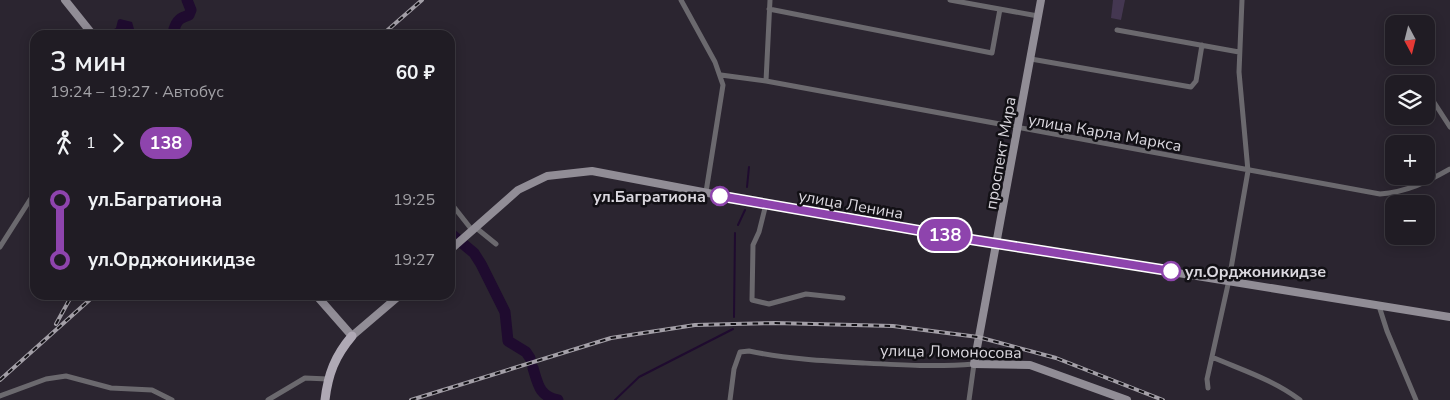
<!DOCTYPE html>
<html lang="ru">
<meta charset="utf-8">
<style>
body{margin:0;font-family:"Nunito Sans",sans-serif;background:#28252c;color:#f1f3f6;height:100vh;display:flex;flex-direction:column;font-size:19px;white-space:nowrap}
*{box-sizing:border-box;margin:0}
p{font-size:16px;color:#a2a1a6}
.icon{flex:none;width:28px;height:28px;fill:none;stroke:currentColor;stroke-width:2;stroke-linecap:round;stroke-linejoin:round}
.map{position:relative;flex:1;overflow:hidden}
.sheet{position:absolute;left:30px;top:30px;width:425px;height:270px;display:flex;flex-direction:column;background:#201c24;border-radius:15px;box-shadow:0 2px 12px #0003,0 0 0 1px #3d3a41}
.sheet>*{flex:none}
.badge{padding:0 10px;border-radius:16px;font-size:18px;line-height:32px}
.needle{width:32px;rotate:173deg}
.tools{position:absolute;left:1385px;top:15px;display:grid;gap:10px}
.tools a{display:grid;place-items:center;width:50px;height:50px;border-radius:10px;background:#201c24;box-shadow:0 2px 12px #0003,0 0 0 1px #3d3a41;font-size:25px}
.map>.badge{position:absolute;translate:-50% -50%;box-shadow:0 0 0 2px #fff}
.legs{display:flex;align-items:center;gap:8px;height:55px;padding:0 20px;font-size:16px}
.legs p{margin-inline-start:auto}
.headline{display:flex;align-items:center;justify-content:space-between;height:85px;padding:0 20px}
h1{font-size:28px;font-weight:600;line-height:38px}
ul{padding:0 20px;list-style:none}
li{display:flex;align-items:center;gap:18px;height:60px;font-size:19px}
li i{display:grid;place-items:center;width:8px;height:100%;margin:0 6px;background:currentColor}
li i::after{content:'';width:12px;height:12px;margin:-6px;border:4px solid;border-radius:50%;background:#201c24}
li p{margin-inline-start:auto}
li:first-child i{background:linear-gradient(#0000 50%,currentColor 0)}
li:last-child i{background:linear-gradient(currentColor 50%,#0000 0)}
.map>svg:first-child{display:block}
.green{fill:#443751}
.water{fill:#1f0b2f}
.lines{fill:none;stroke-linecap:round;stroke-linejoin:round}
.stream{stroke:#1f0b2f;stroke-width:2}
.river{stroke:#1f0b2f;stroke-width:11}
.street{stroke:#6b696e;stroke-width:5}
.secondary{stroke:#918d96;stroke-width:8}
.primary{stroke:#afa9b5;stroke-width:9}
.rail-casing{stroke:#a39fa7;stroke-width:4}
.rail{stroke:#121015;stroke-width:2;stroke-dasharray:5.5;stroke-linecap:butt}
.line-1-casing{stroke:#fff;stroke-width:11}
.line-1{stroke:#8e44ad;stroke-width:8}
.stop-1-dot{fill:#fff;stroke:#8e44ad;stroke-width:2.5}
.labels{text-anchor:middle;stroke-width:5;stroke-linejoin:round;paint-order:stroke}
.street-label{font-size:16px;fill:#dad7de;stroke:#121015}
.stop-label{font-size:16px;font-weight:bold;fill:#dad7de;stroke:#121015;text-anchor:end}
</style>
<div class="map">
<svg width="1450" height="400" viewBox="0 0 1450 400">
<rect width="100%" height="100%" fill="#2b2530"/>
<path class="green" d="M1113,0H1125L1121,20L1111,18Z"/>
<path class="water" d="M120,19L132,22L134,29L130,32L110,31L116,28L118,20Z"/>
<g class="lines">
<path class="stream" d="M747,187L749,167
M738,225L745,210
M734,317L735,233
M615,400L639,377L733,329"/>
<path class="river" d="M178,35L174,29C177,20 180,18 189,15L191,10L187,0
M450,233L474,253L481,264L505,312L508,341L526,352L530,358
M533,368C538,384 539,396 558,400"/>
<path class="street" d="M681,0L715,62L723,85L706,192
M950,0L1038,16
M769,9L992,53L1000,9
M1117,30L1239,52
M1031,59L1191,87L1196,81L1202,45
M721,75L766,81L1380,194C1407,192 1427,182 1450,169
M766,81L770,0
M1421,81L1423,84
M1426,90L1450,127
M450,202L472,230
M766,204L759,232L753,245L752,300L769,304L806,294L843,298
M475,227L496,244
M0,247L35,192
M1379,306L1387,331L1416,400
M1212,357C1242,370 1274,380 1300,400
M1208,388L1207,379L1229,280L1248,171L1239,72L1242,0
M0,396L46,379L66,376L111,388L152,390L172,400
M268,400L305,378L328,379
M730,400L734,369L740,352L749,351C787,359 825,361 863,363C901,365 937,367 974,364L969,400"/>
<path class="secondary" d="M65,0L93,35
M1041,0L974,364L1030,365L1127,400
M450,250L518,190L547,176L592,171L766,204L974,240L1450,317
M316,295L352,336L400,295"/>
<path class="primary" d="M325,400C328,374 335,356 352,336"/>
<g class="rail-casing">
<path id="rail" d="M382,35L422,0
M56,324L72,295
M0,380L95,295
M411,400L611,338L695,325L775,323L893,326L978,337L1056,358L1163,400"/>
</g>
<use href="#rail" class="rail"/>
</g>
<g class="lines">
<g class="line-1-casing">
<path id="line-1" d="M720,196L974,240L1171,271"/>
</g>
<use href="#line-1" class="line-1"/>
</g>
<g class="stop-1-dot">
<circle cx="720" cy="196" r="9"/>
<circle cx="1171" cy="271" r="9"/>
</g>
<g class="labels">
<g class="street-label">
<text transform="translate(1105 132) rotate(10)" y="6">улица Карла Маркса</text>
<text transform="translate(1000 153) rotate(-80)" y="6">проспект Мира</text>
<text transform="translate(851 204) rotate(10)" y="6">улица Ленина</text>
<text transform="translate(951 351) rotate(1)" y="6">улица Ломоносова</text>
</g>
<g class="stop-label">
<text x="706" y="202">ул.Багратиона</text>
<text x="1185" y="277" text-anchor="start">ул.Орджоникидзе</text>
</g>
</g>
</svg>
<div class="tools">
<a><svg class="needle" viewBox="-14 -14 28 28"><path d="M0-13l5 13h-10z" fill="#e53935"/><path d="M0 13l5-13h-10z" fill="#a2a1a6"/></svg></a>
<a><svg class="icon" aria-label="layers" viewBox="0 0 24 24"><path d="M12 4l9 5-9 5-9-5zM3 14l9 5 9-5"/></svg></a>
<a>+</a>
<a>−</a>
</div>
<b class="badge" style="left:945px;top:235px;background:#8e44ad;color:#fff">138</b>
<section class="sheet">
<div class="headline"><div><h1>3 мин</h1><p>19:24 – 19:27 · Автобус</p></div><b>60 ₽</b></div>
<div class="legs"><svg class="icon" aria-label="walk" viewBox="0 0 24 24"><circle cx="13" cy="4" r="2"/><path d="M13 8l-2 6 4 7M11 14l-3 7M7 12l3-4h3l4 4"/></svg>1<svg class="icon" aria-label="forward" viewBox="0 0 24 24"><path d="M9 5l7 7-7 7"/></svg><b class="badge" style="background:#8e44ad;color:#fff">138</b></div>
<ul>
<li><i style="color:#8e44ad"></i><b>ул.Багратиона</b><p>19:25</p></li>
<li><i style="color:#8e44ad"></i><b>ул.Орджоникидзе</b><p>19:27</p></li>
</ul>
</section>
</div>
